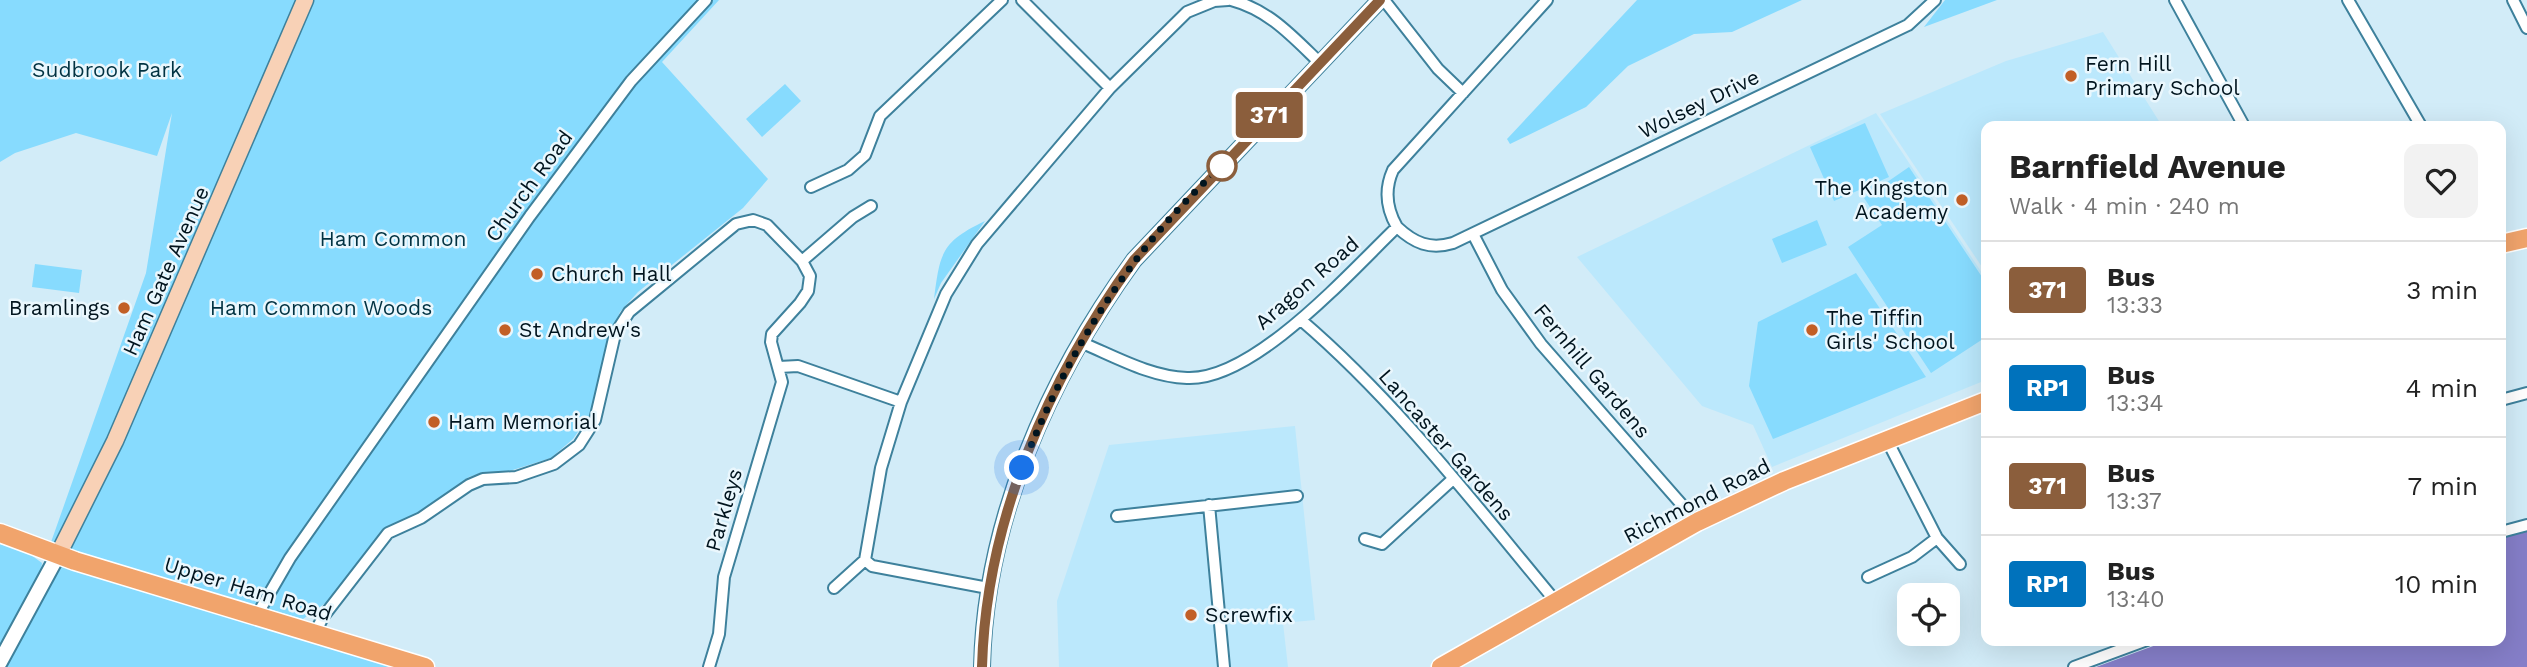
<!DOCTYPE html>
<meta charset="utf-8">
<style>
body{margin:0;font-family:"Work Sans",sans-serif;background:#f2f2f2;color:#222;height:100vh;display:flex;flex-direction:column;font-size:26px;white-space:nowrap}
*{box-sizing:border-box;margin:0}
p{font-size:23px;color:#767676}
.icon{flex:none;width:38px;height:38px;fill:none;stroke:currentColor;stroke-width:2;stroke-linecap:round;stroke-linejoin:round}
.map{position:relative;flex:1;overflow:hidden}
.side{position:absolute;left:1981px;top:121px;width:525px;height:525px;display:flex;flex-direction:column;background:#fff;border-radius:14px;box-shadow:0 7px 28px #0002}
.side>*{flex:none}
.badge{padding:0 14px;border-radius:5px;font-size:24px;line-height:46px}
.tools{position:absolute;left:1897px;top:583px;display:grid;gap:14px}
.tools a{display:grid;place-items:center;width:63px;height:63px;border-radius:14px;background:#fff;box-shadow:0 7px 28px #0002;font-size:35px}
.you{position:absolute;width:35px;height:35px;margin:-18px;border:5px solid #fff;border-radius:50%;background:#1a73e8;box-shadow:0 0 0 10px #1a73e833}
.map>.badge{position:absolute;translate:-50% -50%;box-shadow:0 0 0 4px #fff}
.round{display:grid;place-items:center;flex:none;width:74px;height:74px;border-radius:14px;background:#f2f2f2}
.headline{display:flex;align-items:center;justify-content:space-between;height:119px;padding:0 28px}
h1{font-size:33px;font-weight:700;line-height:52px}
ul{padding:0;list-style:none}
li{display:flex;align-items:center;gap:21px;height:98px;padding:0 28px;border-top:2px solid #e0e0e0}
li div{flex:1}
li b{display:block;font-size:26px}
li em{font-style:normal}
li .badge{min-width:77px;font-weight:700;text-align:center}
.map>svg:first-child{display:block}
.built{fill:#bbe8fc}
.green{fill:#87dbfe}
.water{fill:#857ec8}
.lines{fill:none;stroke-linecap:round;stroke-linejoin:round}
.minor-casing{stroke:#3e819c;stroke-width:14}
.tertiary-casing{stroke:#3e819c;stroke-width:18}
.secondary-casing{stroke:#3e819c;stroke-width:19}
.primary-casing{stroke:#fff;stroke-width:21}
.minor{stroke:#fff;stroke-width:10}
.tertiary{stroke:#fff;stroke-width:14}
.secondary{stroke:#f8d1b6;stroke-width:16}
.primary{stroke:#f1a46c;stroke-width:18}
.line-casing{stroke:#fff;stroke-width:16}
.line{stroke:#8b5e3c;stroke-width:10}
.walk{stroke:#00141e;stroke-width:7;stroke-dasharray:0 12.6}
.poi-dot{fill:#c25f26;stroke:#eaf7fd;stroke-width:2.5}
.stop-dot{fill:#fff;stroke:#8b5e3c;stroke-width:3.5}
.labels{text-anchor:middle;stroke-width:5;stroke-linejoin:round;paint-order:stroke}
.poi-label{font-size:21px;fill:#00141e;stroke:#eaf7fd;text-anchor:start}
.park-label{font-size:21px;fill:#013242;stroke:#eaf7fd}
.street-label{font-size:21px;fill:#00141e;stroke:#eaf7fd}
</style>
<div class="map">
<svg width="2527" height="667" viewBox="0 0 2527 667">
<rect width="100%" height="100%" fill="#d2ecf8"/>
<path class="built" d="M2103,32L2162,126H1986V273L1880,114L2006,61Z
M1876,113L1986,279V380L1772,467L1753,425L1702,406L1577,257Z
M1295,426L1315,620L1283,623L1288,667H1059L1057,601L1109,445Z"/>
<path class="green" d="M0,0H719L662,62L768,179L743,208L638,292L620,312L610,336L599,388L589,416L573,439L551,458L500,474L481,473L469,477L424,510L394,524L381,533L327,602L303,619L50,545L146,273L172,113L157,156L76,133L15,153L0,162Z
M1637,0H1802L1732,32L1694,34L1628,66L1586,107L1510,144L1507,139Z
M1945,0H1997L1924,27Z
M785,84L801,101L762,137L746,119Z
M1865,123L1889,177L1834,201L1810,147Z
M1909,167L1986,283V337L1931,373L1848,247L1882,225L1864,198Z
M1817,220L1827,245L1782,263L1772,239Z
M985,221L941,283L934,299C940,253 941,242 985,221Z
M35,264L82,270L79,293L32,287Z
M1856,273L1926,377L1773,439L1749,386L1758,322Z
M0,544L27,552L42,563L41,571L0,650Z
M61,565L411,667H3Z"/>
<path class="water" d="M2527,530V667H2096L2167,641L2501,640V536Z"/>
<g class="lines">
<g class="minor-casing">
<path id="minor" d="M1022,0L1110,88
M1231,0C1269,10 1292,36 1320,63
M1384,0L1438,69L1463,93
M2175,0L2244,126
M2348,0L2421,126
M2513,0L2527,28
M811,187L848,170L865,155L880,116L1002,0
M1397,227C1414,243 1430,250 1453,243L1908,25L1935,0
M1473,234L1502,290L1541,344L1697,522
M802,261L853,217L871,206
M1301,320C1397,402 1476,506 1557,603
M1080,342C1114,356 1150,377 1187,378C1254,381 1350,272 1397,227C1386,208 1384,190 1393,170L1547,0
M779,367L798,366L901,402
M2501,400L2527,393
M1209,505L1224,667
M1117,516L1297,496
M2501,532L2527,525
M1937,538L1960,564
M1365,539L1382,544L1453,479
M1868,577L1912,557L1937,538L1887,440
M834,588L865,560
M988,588L872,566L865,560L881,468L901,402L946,294L977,244L1110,88L1187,12L1214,1L1228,0
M257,615L290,558L530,216L631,81L706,0
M315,633L323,617L388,533L421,518L469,485L483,479L516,477L554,464L579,445L595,420L615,334L629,312L736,224L753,220L767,225L802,261L810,276L808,291L800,303L772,334L771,342L782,382L724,577L719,634L709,667
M2074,667L2147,640"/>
</g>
<g class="tertiary-casing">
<path id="tertiary" d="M0,662L58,555
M982,667C985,520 1049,377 1134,260L1380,0"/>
</g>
<g class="secondary-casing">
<path id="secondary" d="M58,555L115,441L305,0"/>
</g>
<g class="primary-casing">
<path id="primary" d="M2501,244L2527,238
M0,533L75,561L425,667
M1441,667L1697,522L1784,481L1986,401"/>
</g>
<use href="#minor" class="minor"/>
<use href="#tertiary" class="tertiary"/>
<use href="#secondary" class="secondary"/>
<use href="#primary" class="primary"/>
</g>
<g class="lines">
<g class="line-casing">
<path id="line" d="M982,667C986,519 1049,378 1134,260L1380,0"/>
</g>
<use href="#line" class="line"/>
<path class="walk" d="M1022,468C1067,353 1130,249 1222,166"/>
</g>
<g class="poi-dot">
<circle cx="2071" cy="76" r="7"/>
<circle cx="1962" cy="200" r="7"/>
<circle cx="537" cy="274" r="7"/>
<circle cx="124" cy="308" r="7"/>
<circle cx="505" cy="330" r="7"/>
<circle cx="1812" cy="330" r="7"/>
<circle cx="434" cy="422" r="7"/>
<circle cx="1191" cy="615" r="7"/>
</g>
<circle class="stop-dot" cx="1222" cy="166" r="14"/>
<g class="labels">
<g class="poi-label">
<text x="2085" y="71">Fern Hill<tspan x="2085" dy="24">Primary School</tspan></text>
<text x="1948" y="195" text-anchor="end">The Kingston<tspan x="1948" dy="24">Academy</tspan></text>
<text x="551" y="281">Church Hall</text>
<text x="110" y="315" text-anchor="end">Bramlings</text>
<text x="1826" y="325">The Tiffin<tspan x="1826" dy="24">Girls' School</tspan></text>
<text x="519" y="337">St Andrew's</text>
<text x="448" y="429">Ham Memorial</text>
<text x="1205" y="622">Screwfix</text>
</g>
<g class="park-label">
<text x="107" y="77">Sudbrook Park</text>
<text x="393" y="246">Ham Common</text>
<text x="321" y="315">Ham Common Woods</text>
</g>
<g class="street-label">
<text transform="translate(1699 104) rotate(-26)" y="7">Wolsey Drive</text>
<text transform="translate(529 186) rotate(-54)" y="7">Church Road</text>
<text transform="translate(166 271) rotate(-66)" y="7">Ham Gate Avenue</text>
<text transform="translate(1307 283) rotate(-41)" y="7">Aragon Road</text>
<text transform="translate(1592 371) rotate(50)" y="7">Fernhill Gardens</text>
<text transform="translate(1446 445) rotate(49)" y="7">Lancaster Gardens</text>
<text transform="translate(1697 501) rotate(-27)" y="7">Richmond Road</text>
<text transform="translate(724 510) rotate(-74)" y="7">Parkleys</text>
<text transform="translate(248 589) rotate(17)" y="7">Upper Ham Road</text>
</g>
</g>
</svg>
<div class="tools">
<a><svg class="icon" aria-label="locate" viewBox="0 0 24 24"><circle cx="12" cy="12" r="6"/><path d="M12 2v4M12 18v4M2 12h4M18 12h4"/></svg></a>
</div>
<div class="you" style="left:1022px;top:468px"></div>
<b class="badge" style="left:1269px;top:115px;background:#8b5e3c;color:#fff">371</b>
<section class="side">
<div class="headline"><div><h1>Barnfield Avenue</h1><p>Walk · 4 min · 240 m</p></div><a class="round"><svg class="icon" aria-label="heart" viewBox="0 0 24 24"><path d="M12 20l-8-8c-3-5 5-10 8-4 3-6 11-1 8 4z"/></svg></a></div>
<ul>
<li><span class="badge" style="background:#8b5e3c;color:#fff">371</span><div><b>Bus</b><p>13:33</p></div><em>3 min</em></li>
<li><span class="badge" style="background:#0072bc;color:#fff">RP1</span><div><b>Bus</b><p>13:34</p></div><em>4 min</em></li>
<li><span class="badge" style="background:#8b5e3c;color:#fff">371</span><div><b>Bus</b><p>13:37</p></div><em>7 min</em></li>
<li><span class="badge" style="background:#0072bc;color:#fff">RP1</span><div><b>Bus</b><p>13:40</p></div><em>10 min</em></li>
</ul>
</section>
</div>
